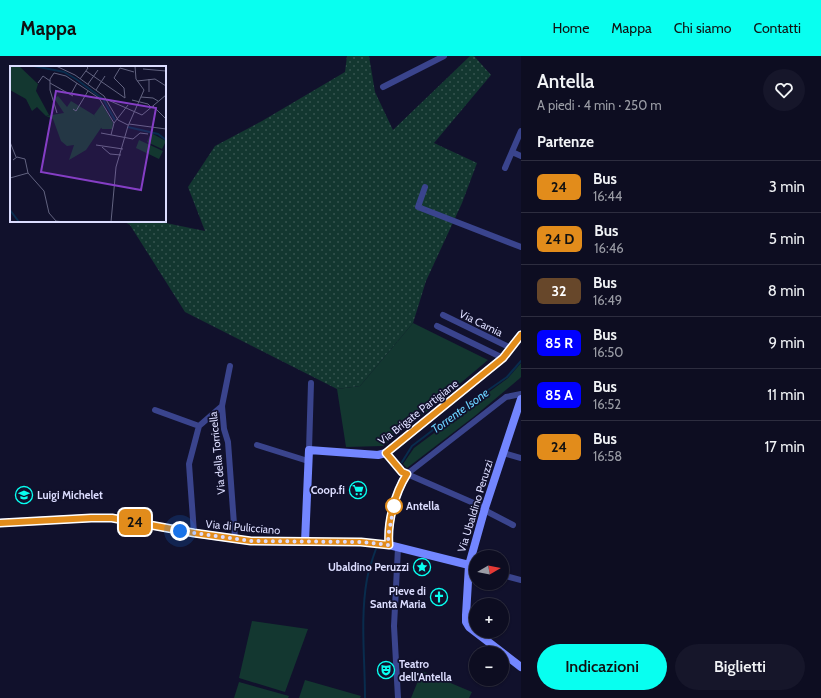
<!DOCTYPE html>
<html lang="it">
<meta charset="utf-8">
<style>
body{margin:0;font-family:Cabin,sans-serif;background:#16162a;color:#f1f3f6;height:100vh;display:flex;flex-direction:column;font-size:15px;white-space:nowrap}
*{box-sizing:border-box;margin:0}
p{font-size:13px;color:#9a9ca5}
.icon{flex:none;width:22px;height:22px;fill:none;stroke:currentColor;stroke-width:2;stroke-linecap:round;stroke-linejoin:round}
.map{position:relative;flex:1;overflow:hidden}
.sheet{display:flex;flex-direction:column;background:#0d0d21;width:300px}
.sheet>*{flex:none}
.badge{padding:0 8px;border-radius:6px;font-size:14px;line-height:26px}
.needle{width:26px;rotate:80deg}
.fabs{position:absolute;left:469px;top:494px;display:grid;gap:8px}
.fabs a{display:grid;place-items:center;width:40px;height:40px;border-radius:50%;background:#0d0d21;box-shadow:0 1px 3px #0004,0 0 0 1px #2d2d3f;font-size:20px}
.you{position:absolute;width:20px;height:20px;margin:-10px;border:3px solid #fff;border-radius:50%;background:#1a73e8;box-shadow:0 0 0 6px #1a73e833}
.map>.badge{position:absolute;translate:-50% -50%;box-shadow:0 0 0 2px #fff}
h2{padding:0 16px;font-size:15px;line-height:36px}
.round{display:grid;place-items:center;flex:none;width:42px;height:42px;border-radius:21px;background:#16162a}
.summary{display:flex;align-items:center;justify-content:space-between;height:68px;padding:0 16px}
h1{font-size:19px;font-weight:600;line-height:30px}
.button{display:flex;gap:8px;margin-top:auto;padding:8px 16px}
.button a{flex:1;height:46px;border-radius:24px;background:#08fff0;color:#111;font-size:16px;font-weight:600;line-height:46px;text-align:center}
.button a+a{background:#16162a;color:#f1f3f6}
ul{padding:0;list-style:none}
li{display:flex;align-items:center;gap:12px;height:52px;padding:0 16px;border-top:1px solid #2d2d3f}
li div{flex:1}
li b{display:block;font-size:15px}
li em{font-style:normal}
li .badge{min-width:44px;font-weight:700;text-align:center}
header{display:flex;align-items:center;gap:24px;box-sizing:border-box;height:56px;padding:0 20px;background:#08fff0;color:#111}
header strong{font-size:19px}
nav{display:flex;gap:22px;margin-inline-start:auto;font-size:14px}
main{display:flex;flex:1;min-height:0}
.map>svg:first-child{display:block}
.grass{fill:url(#grass-dots)}
.park{fill:#133730}
.lines{fill:none;stroke-linecap:round;stroke-linejoin:round}
.stream{stroke:#092c4d;stroke-width:2}
.street{stroke:#3a448d;stroke-width:6}
.secondary{stroke:#7386ff;stroke-width:8}
.line-casing{stroke:#fff;stroke-width:9}
.line{stroke:#e28c1b;stroke-width:6}
.walk{stroke:#dcddff;stroke-width:4;stroke-dasharray:0 7.2}
.stop-dot{fill:#fff;stroke:#e28c1b;stroke-width:2}
.labels{text-anchor:middle;stroke-width:3.5;stroke-linejoin:round;paint-order:stroke}
.street-label{font-size:11px;fill:#dcddff;stroke:#11112c}
.poi-label{font-size:11px;font-weight:bold;fill:#dcddff;stroke:#11112c;text-anchor:end}
.stop-label{font-size:11px;font-weight:bold;fill:#dcddff;stroke:#11112c;text-anchor:start}
.water-label{font-size:12px;font-style:italic;fill:#6ad2ff;stroke:#11112c}
.inset-river{fill:none;stroke:#092c4d;stroke-width:2}
.inset-road{fill:none;stroke:#626380;stroke-width:1}
.view{fill:#853ec5;fill-opacity:0.15;stroke:#853ec5;stroke-width:2}
.inset-edge{fill:none;stroke:#dcddff;stroke-width:2}
</style>
<header>
<strong>Mappa</strong>
<nav><a>Home</a><a>Mappa</a><a>Chi siamo</a><a>Contatti</a></nav>
</header>
<main>
<div class="map">
<svg width="521" height="642" viewBox="0 0 521 642">
<defs>
<pattern id="grass-dots" width="8" height="8" patternUnits="userSpaceOnUse"><rect width="8" height="8" fill="#133730"/><path d="M2 2h.1M6 6h.1" fill="none" stroke="#35544f" stroke-width="1.8" stroke-linecap="round"/></pattern>
</defs>
<rect width="100%" height="100%" fill="#11112c"/>
<path class="grass" d="M347,0H369L375,36L393,74L470,0H474L491,19L434,87L477,107L462,147L426,225L413,267L360,330L337,333L185,256L130,169L123,165H156L205,175L188,131L215,90L262,65L345,16Z"/>
<path class="park" d="M413,267L488,304L425,357L383,390L346,391L337,333L360,330Z
M521,307V321L519,323L476,359L407,412L403,408L414,392L508,322Z
M252,565L308,573L285,636L239,622Z
M422,615L472,636L469,642H411Z
M305,624L361,640L360,642H299Z
M239,626L289,640L288,642H234Z"/>
<g class="lines">
<path class="stream" d="M402,406L412,390L458,355L507,321L521,305
M365,642C365,603 360,562 367,523C369,512 373,501 377,490"/>
<path class="street" d="M383,31L444,0
M512,96L521,100
M505,112L521,75
M425,131L418,151L521,191
M443,259L511,292
M437,270L503,302
M230,310L222,350L224,373L228,386L235,482
M155,354L199,370
M257,389L308,405
M309,394L311,327
M503,397L521,402
M407,418L506,341L521,338
M407,418L485,452L488,456L513,469
M194,477L189,408L199,370L222,350
M305,486H361L389,489
M398,492L394,570L398,642
M502,519L521,524"/>
<path class="secondary" d="M521,343L485,452L469,509L466,559V566L469,571L521,611
M386,397L402,416L407,418C395,437 387,467 389,489L469,509
M0,467L91,462H112L194,477L251,485L305,486L309,394L378,399L386,397L503,302L521,279"/>
</g>
<g class="lines">
<g class="line-casing">
<path id="line" d="M0,467L91,462H112L194,477L251,485L361,486L389,489C387,466 395,437 407,418L402,416L386,397L503,302L521,279"/>
</g>
<use href="#line" class="line"/>
<path class="walk" d="M180,475L251,485L361,486L389,489L388,481L394,450"/>
</g>
<defs>
<g id="supermarket-ring" transform="scale(0.9)"><circle r="9.5" fill="#11112c" stroke="#08fff0" stroke-width="1.5"/><path d="M-6-5.5h2.5l.6 2H6L4.5 2H-2.5L-4.4-4H-6ZM-1.5 3.2a1.3 1.3 0 1 0 .1 0ZM3 3.2a1.3 1.3 0 1 0 .1 0Z" fill="#08fff0"/></g>
<g id="school-ring" transform="scale(0.9)"><circle r="9.5" fill="#11112c" stroke="#08fff0" stroke-width="1.5"/><path d="M0-5L7-2L0 1L-7-2ZM-4 1L0 2.5L4 1V4Q0 6-4 4Z" fill="#08fff0"/></g>
<g id="sight-ring" transform="scale(0.9)"><circle r="9.5" fill="#11112c" stroke="#08fff0" stroke-width="1.5"/><path d="M0-6L1.8-2.2L6-1.7L2.9 1.2L3.7 5.4L0 3.3L-3.7 5.4L-2.9 1.2L-6-1.7L-1.8-2.2Z" fill="#08fff0"/></g>
<g id="church-ring" transform="scale(0.9)"><circle r="9.5" fill="#11112c" stroke="#08fff0" stroke-width="1.5"/><path d="M-1.2-6h2.4v3.5h3.3v2.4h-3.3V6h-2.4V-.1h-3.3v-2.4h3.3Z" fill="#08fff0"/></g>
<g id="theatre-ring" transform="scale(0.9)"><circle r="9.5" fill="#11112c" stroke="#08fff0" stroke-width="1.5"/><path d="M-5-5.5Q0-4 5-5.5V0Q5 5 0 6Q-5 5-5 0ZM-3.3-2.5H-1v1.5H-3.3ZM1-2.5H3.3v1.5H1ZM-2.8 1Q0 5.5 2.8 1Z" fill="#08fff0"/></g>
</defs>
<g fill-rule="evenodd">
<use href="#supermarket-ring" x="358" y="434"/>
<use href="#school-ring" x="24" y="439"/>
<use href="#sight-ring" x="422" y="511"/>
<use href="#church-ring" x="439" y="541"/>
<use href="#theatre-ring" x="386" y="614"/>
</g>
<circle class="stop-dot" cx="394" cy="450" r="8"/>
<g class="labels">
<g class="street-label">
<text transform="translate(481 267) rotate(26)" y="4">Via Carnia</text>
<text transform="translate(418 356) rotate(-38)" y="4">Via Brigate Partigiane</text>
<text transform="translate(217 397) rotate(-96)" y="4">Via della Torricella</text>
<text transform="translate(475 450) rotate(-73)" y="4">Via Ubaldino Peruzzi</text>
<text transform="translate(243 471) rotate(5)" y="4">Via di Pulicciano</text>
</g>
<g class="poi-label">
<text x="345" y="438">Coop.fi</text>
<text x="37" y="443" text-anchor="start">Luigi Michelet</text>
<text x="409" y="515">Ubaldino Peruzzi</text>
<text x="426" y="539">Pieve di<tspan x="426" dy="13">Santa Maria</tspan></text>
<text x="399" y="612" text-anchor="start">Teatro<tspan x="399" dy="13">dell'Antella</tspan></text>
</g>
<g class="stop-label">
<text x="406" y="454">Antella</text>
</g>
<g class="water-label">
<text transform="translate(460 355) rotate(-36)" y="4">Torrente Isone</text>
</g>
</g>
<g transform="translate(10 10)">
<rect width="156" height="156" fill="#11112c"/>
<path d="M48,30L57,41L61,35L84,49L93,59L76,84L59,94L64,79L57,80L51,75L43,53L36,50L54,47L44,32Z" fill="#133730"/>
<path d="M0,0H9L28,18L26,25L39,49L36,50L27,41L22,45L16,33L0,24Z" fill="#133730"/>
<path d="M92,38L103,57L102,63H92L84,49ZM141,67L156,75L152,83L137,76ZM129,74L153,85L149,93L126,82Z" fill="#133730"/>
<path class="inset-river" d="M24,0L54,6L66,13L93,33L105,54M118,61L148,68L156,74M0,144L9,156"/>
<path class="inset-road" d="M46,0L65,9L94,30L108,54L118,59M133,3L156,5M76,5L115,32L114,22L104,12L110,2L124,6M44,7L56,10L89,32L104,57L101,69M44,7L40,13V24L47,47M70,13L78,2L76,0M139,13V26M127,15L145,13L156,20M28,17L33,10L40,15M40,17L63,30M78,18L88,4M86,24L95,10M61,28L67,17M131,31L143,32L148,35M98,34L132,49L156,29M122,34L138,38L141,41M143,40L156,53M63,43L66,45L78,25M104,57L118,39M119,58L156,63M91,67L123,73L130,67L138,68M0,76L6,91M86,79L113,83M92,81L100,88L111,89M3,94L7,91L15,93L18,107M0,112L18,107L34,125L39,147L46,155L55,156M101,156L106,101L118,60L134,24L126,13L125,0"/>
<path class="view" d="M46,25L146,42L131,124L31,106Z"/>
<rect width="156" height="156" class="inset-edge"/>
</g>
</svg>
<div class="fabs">
<a><svg class="needle" viewBox="-14 -14 28 28"><path d="M0-13l5 13h-10z" fill="#e53935"/><path d="M0 13l5-13h-10z" fill="#9a9ca5"/></svg></a>
<a>+</a>
<a>−</a>
</div>
<div class="you" style="left:180px;top:475px"></div>
<b class="badge" style="left:135px;top:466px;background:#e28c1b;color:#111">24</b>
</div>
<section class="sheet">
<div class="summary"><div><h1>Antella</h1><p>A piedi · 4 min · 250 m</p></div><a class="round"><svg class="icon" aria-label="heart" viewBox="0 0 24 24"><path d="M12 20l-8-8c-3-5 5-10 8-4 3-6 11-1 8 4z"/></svg></a></div>
<h2>Partenze</h2>
<ul>
<li><span class="badge" style="background:#e28c1b;color:#111">24</span><div><b>Bus</b><p>16:44</p></div><em>3 min</em></li>
<li><span class="badge" style="background:#e28c1b;color:#111">24 D</span><div><b>Bus</b><p>16:46</p></div><em>5 min</em></li>
<li><span class="badge" style="background:#67472a;color:#fff">32</span><div><b>Bus</b><p>16:49</p></div><em>8 min</em></li>
<li><span class="badge" style="background:#00f;color:#fff">85 R</span><div><b>Bus</b><p>16:50</p></div><em>9 min</em></li>
<li><span class="badge" style="background:#00f;color:#fff">85 A</span><div><b>Bus</b><p>16:52</p></div><em>11 min</em></li>
<li><span class="badge" style="background:#e28c1b;color:#111">24</span><div><b>Bus</b><p>16:58</p></div><em>17 min</em></li>
</ul>
<div class="button"><a>Indicazioni</a><a>Biglietti</a></div>
</section>
</main>
